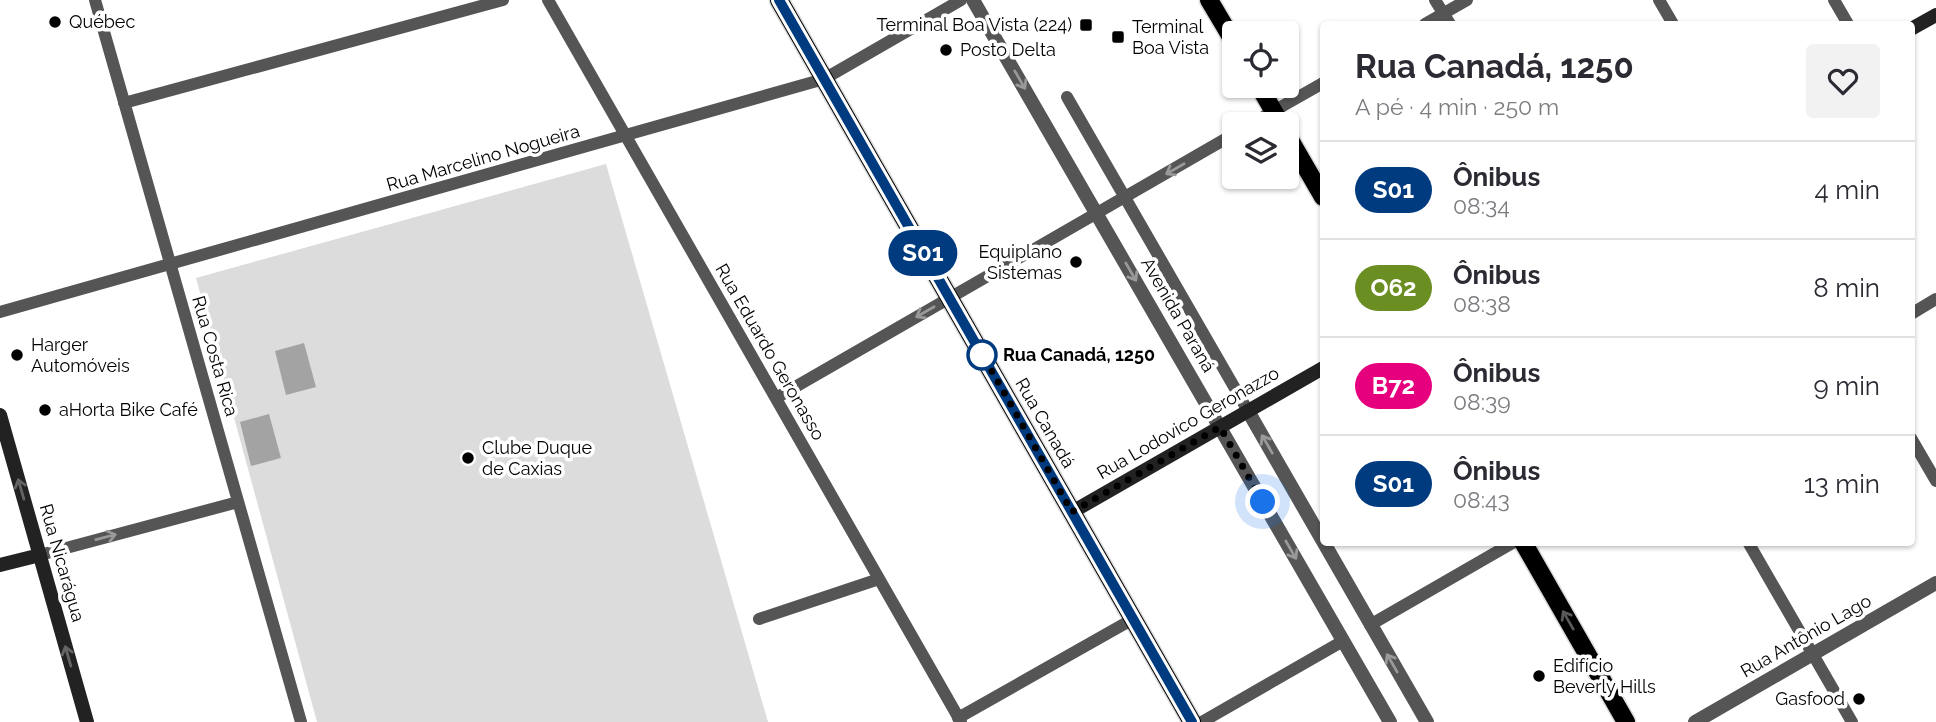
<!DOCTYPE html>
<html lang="pt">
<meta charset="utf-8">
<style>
body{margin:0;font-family:Raleway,sans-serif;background:#f2f2f3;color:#2b2b33;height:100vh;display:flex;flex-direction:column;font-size:26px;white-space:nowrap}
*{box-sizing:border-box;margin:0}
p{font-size:23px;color:#7c7c81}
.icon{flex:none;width:38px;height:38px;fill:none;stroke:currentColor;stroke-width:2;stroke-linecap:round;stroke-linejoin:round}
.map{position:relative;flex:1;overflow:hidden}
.drawer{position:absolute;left:1320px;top:21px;width:595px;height:525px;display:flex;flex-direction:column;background:#fff;border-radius:7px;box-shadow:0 2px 5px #0004}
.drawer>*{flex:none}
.badge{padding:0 14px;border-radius:23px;font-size:24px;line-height:46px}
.controls{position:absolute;left:1222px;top:21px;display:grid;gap:14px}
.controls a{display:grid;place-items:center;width:77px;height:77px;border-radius:7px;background:#fff;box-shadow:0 2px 5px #0004;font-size:35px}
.you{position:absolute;width:35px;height:35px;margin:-18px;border:5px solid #fff;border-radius:50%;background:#1a73e8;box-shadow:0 0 0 10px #1a73e833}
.map>.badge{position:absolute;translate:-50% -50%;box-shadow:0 0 0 4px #fff}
.round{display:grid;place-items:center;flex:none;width:74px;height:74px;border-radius:7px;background:#f2f2f3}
.summary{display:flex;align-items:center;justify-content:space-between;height:119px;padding:0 35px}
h1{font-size:33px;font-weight:700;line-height:52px}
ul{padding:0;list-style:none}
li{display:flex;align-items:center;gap:21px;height:98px;padding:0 35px;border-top:2px solid #e1e1e2}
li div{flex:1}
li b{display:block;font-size:26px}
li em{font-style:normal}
li .badge{min-width:77px;font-weight:700;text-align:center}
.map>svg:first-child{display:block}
.green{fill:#dcdcdc}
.water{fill:#a3a3a3}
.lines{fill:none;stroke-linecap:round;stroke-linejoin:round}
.primary-casing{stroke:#dbdbdb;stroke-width:21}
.minor{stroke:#555;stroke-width:12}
.tertiary{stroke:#555;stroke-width:14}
.secondary{stroke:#222;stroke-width:14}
.primary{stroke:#000;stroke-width:18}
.oneway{stroke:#999}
.oneway2{stroke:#646464}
.oneway3{stroke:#595959}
.line-casing{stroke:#fff;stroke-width:16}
.line{stroke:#003b80;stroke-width:10}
.walk{stroke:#000;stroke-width:7;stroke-dasharray:0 12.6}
.poi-dot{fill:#000;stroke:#fff;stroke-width:2.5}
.stop-dot{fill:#fff;stroke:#003b80;stroke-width:3.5}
.labels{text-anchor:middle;stroke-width:7;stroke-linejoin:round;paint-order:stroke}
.poi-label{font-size:18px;fill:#000;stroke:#fff;text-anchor:start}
.street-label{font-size:18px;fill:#000;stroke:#fff}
.stop-label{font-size:18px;font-weight:bold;fill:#000;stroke:#fff;text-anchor:start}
</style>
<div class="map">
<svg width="1936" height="722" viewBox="0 0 1936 722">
<rect width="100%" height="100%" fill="#fff"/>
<path class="green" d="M606,164L768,722H317L196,278Z"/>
<path class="water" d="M304,343L316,387L286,395L275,351Z
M269,414L281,458L251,466L240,422Z"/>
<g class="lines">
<g class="primary-casing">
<path id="primary" d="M779,0L1192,722
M1209,0L1234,42
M1259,86L1281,124
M1286,133L1323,197
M1523,542L1626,722"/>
</g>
<path class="minor" d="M95,0L301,722
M548,0L961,722
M1435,0L1450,24
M1659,0L1673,24
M1834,0L1848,24
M1425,24L1467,0
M1067,97L1248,411
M124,103L503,0
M1251,124L1323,83
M0,312L824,79L961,0
M1911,314L1936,299
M776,398L1234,134
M1911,438L1936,481
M1748,542L1852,722
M40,555L238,502
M759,619L879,579
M1370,625L1514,542
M958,718L1133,619
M1202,722L1343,641"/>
<path class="tertiary" d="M973,0L1390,722
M1248,411L1427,722
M1695,722L1936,583"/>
<path class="secondary" d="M1911,29L1936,15
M0,415L87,722
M1072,512L1323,368
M0,565L40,555"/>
<use href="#primary" class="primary"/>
</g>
<defs><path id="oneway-shaft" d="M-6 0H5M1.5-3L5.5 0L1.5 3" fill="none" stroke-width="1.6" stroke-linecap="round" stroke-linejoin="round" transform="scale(1.75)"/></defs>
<g class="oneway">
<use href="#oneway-shaft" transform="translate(1020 80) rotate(60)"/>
<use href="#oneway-shaft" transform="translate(1175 169) rotate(150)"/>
<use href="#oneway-shaft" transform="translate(1131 272) rotate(60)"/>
<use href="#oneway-shaft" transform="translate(925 312) rotate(150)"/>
<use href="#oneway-shaft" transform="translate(1267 444) rotate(-120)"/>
<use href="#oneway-shaft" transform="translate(106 537) rotate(-15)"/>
<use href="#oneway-shaft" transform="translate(1291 550) rotate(60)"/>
<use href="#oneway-shaft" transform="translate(1392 663) rotate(-120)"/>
</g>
<g class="oneway2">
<use href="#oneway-shaft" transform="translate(21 489) rotate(-106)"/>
<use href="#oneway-shaft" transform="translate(68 656) rotate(-106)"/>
</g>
<use class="oneway3" href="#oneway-shaft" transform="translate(1568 620) rotate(-120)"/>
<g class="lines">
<g class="line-casing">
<path id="line" d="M779,0L1192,722"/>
</g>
<use href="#line" class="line"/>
<path class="walk" d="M982,355L981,352L1072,512L1220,427L1263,502"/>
</g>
<g class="poi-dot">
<circle cx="55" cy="22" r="7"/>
<rect x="1079" y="18" width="14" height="14" rx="3.5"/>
<rect x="1111" y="30" width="14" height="14" rx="3.5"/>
<circle cx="946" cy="50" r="7"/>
<circle cx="1076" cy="262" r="7"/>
<circle cx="17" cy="355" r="7"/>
<circle cx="45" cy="410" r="7"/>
<circle cx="468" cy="458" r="7"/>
<circle cx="1539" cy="676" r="7"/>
<circle cx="1859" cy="699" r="7"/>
</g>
<circle class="stop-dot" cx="982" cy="355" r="14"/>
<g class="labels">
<g class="poi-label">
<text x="69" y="28">Québec</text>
<text x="1072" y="31" text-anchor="end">Terminal Boa Vista (224)</text>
<text x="1132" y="33">Terminal<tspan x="1132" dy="21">Boa Vista</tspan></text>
<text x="960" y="56">Posto Delta</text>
<text x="1062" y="258" text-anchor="end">Equiplano<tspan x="1062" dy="21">Sistemas</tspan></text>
<text x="31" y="351">Harger<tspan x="31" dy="21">Automóveis</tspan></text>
<text x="59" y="416">aHorta Bike Café</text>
<text x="482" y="454">Clube Duque<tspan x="482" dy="21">de Caxias</tspan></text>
<text x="1553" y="672">Edifício<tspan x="1553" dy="21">Beverly Hills</tspan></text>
<text x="1845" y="705" text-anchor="end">Gasfood</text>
</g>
<g class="street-label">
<text transform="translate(483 158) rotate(-16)" y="6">Rua Marcelino Nogueira</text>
<text transform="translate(1178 315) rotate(60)" y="6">Avenida Paraná</text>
<text transform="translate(770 352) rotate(60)" y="6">Rua Eduardo Geronasso</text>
<text transform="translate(215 356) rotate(74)" y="6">Rua Costa Rica</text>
<text transform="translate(1045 423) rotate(60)" y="6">Rua Canadá</text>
<text transform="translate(1188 423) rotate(-30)" y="6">Rua Lodovico Geronazzo</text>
<text transform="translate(62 563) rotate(74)" y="6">Rua Nicarágua</text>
<text transform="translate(1806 636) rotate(-30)" y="6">Rua Antônio Lago</text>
</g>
<g class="stop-label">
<text x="1003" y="361">Rua Canadá, 1250</text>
</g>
</g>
</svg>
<div class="controls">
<a><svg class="icon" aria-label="locate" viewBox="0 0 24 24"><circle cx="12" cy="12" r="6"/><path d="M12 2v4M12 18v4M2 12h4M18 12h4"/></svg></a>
<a><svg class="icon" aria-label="layers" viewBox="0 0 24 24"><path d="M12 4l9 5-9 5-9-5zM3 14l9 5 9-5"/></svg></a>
</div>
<div class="you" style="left:1263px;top:502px"></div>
<b class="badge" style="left:923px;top:253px;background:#003b80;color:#fff">S01</b>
<section class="drawer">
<div class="summary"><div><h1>Rua Canadá, 1250</h1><p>A pé · 4 min · 250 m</p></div><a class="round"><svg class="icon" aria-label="heart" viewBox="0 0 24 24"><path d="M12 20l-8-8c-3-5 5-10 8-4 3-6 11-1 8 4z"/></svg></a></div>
<ul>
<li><span class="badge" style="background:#003b80;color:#fff">S01</span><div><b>Ônibus</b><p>08:34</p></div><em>4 min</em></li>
<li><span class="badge" style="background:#6b8e23;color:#fff">O62</span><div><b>Ônibus</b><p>08:38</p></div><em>8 min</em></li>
<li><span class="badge" style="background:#e6007e;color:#fff">B72</span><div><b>Ônibus</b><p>08:39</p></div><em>9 min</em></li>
<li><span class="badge" style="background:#003b80;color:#fff">S01</span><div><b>Ônibus</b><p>08:43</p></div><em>13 min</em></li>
</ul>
</section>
</div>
